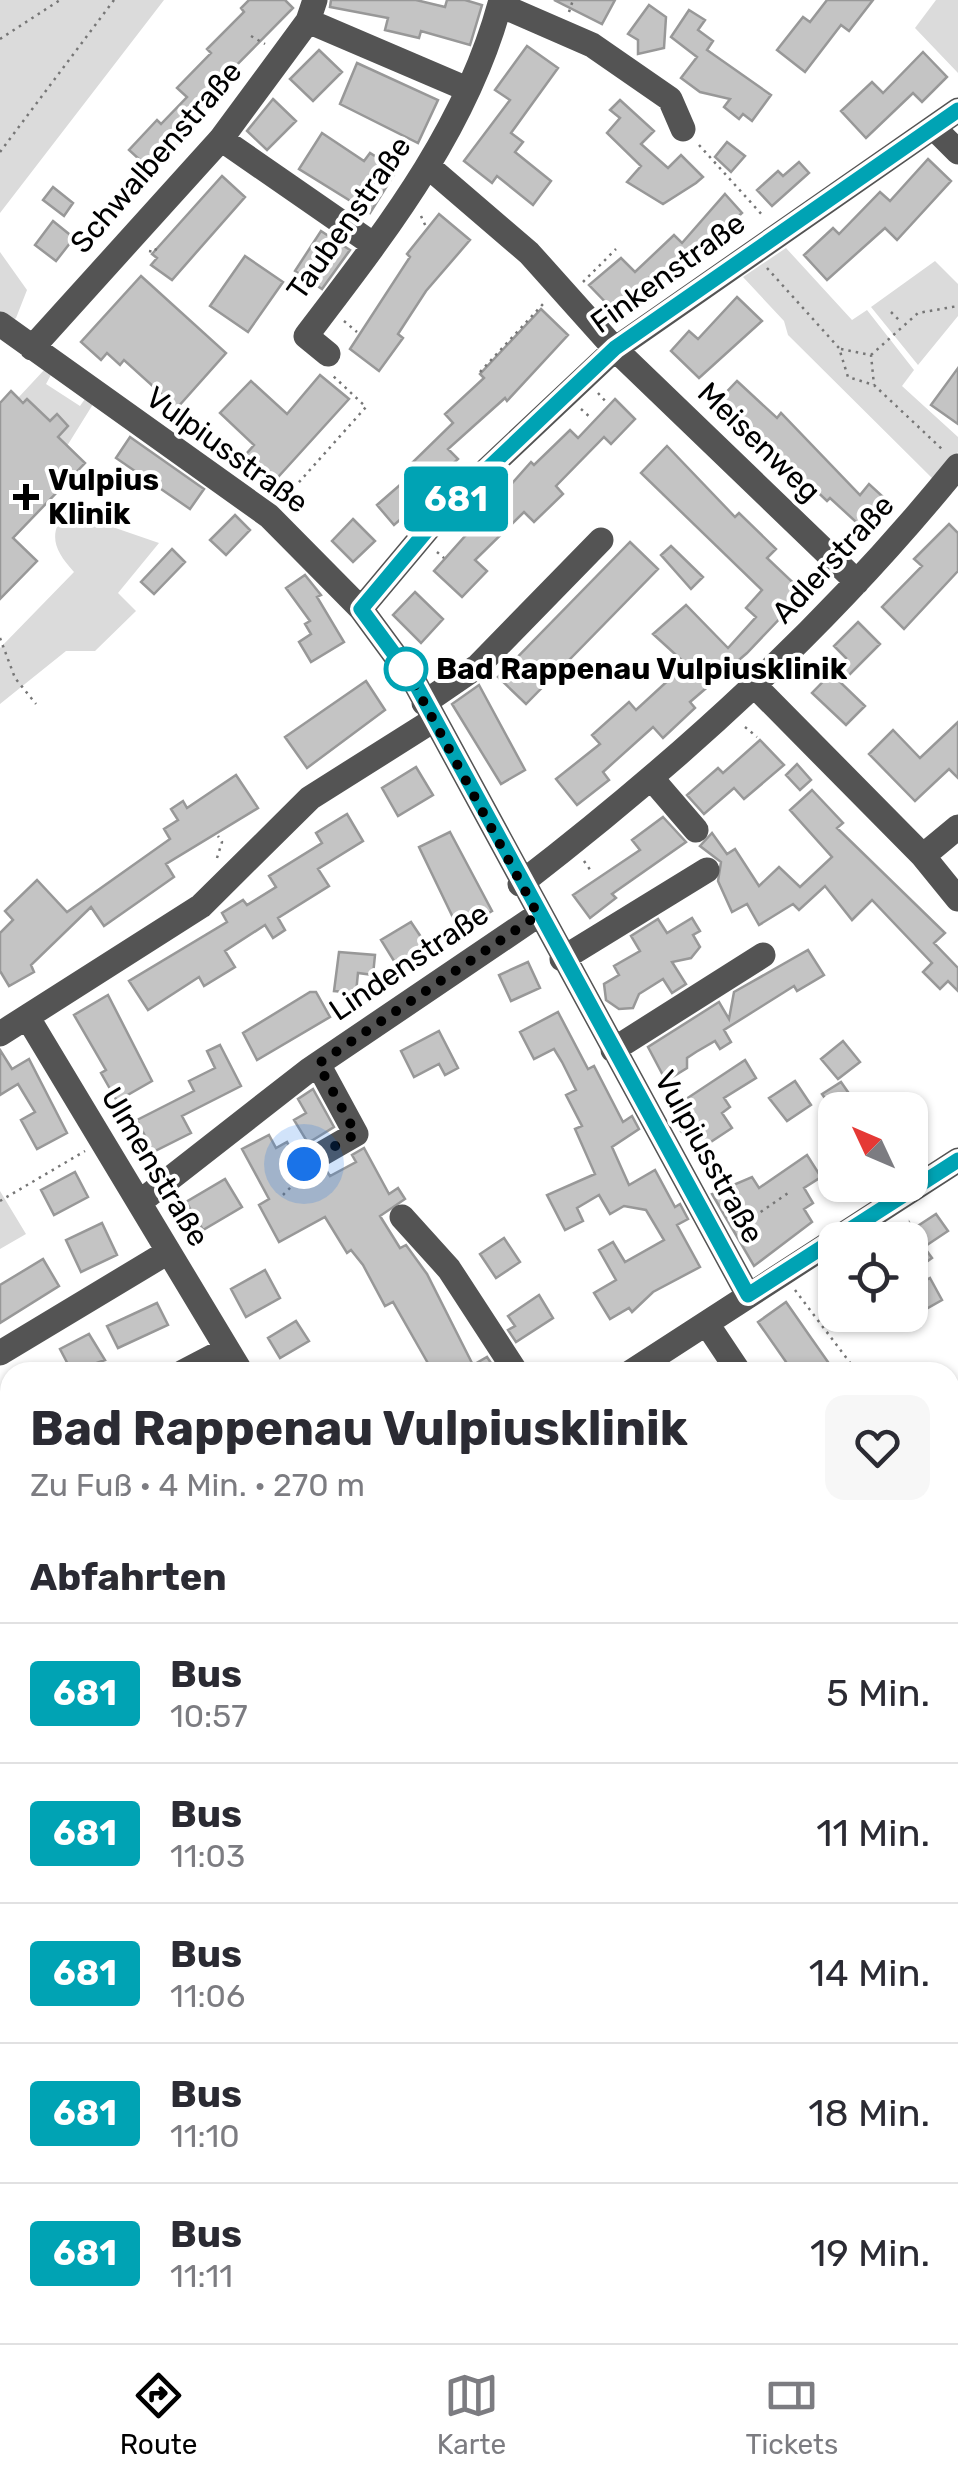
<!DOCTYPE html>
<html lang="de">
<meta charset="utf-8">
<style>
body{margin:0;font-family:Rubik,sans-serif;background:#f7f7f7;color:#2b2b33;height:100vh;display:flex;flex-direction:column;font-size:38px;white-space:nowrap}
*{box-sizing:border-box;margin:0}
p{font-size:32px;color:#7c7c81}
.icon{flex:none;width:55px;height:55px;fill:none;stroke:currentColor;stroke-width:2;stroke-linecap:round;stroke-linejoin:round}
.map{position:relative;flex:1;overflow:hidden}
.side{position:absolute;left:0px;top:1362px;width:960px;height:982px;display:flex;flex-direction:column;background:#fff;border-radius:30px 30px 0 0;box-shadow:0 2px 8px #0004}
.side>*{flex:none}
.badge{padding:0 20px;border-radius:8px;font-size:35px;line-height:65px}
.needle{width:65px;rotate:314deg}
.tools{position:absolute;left:818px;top:1092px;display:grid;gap:20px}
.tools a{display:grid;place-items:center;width:110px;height:110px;border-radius:20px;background:#fff;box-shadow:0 2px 8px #0004;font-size:50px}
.you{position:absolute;width:50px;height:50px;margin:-25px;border:8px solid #fff;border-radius:50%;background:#1a73e8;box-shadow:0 0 0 15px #1a73e833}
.map>.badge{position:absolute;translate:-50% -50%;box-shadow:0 0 0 5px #fff}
h2{padding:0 30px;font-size:38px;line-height:90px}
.round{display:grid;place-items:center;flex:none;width:105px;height:105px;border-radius:20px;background:#f7f7f7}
.head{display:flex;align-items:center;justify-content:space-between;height:170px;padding:0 30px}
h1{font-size:48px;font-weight:700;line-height:75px}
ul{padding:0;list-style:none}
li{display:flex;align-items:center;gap:30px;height:140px;padding:0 30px;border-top:2px solid #e1e1e2}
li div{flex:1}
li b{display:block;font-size:38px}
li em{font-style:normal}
li .badge{min-width:110px;font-weight:700;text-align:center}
.menu{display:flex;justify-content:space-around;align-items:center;height:140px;border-top:2px solid #e1e1e2;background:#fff;font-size:28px;color:#7c7c81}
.menu a{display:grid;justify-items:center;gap:5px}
.menu .current{color:#000}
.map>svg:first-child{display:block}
.green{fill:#dbdbdb}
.building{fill:#c4c4c4;stroke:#989898;stroke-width:2.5}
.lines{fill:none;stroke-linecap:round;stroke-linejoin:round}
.path{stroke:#767676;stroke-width:2.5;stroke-dasharray:2.5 5;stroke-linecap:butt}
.minor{stroke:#545454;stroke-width:25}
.line-casing{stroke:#fff;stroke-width:22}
.line{stroke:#00a3b4;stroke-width:15}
.walk{stroke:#000;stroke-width:10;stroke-dasharray:0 18}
.poi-dot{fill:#000;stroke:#fff;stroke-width:4}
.stop-dot{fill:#fff;stroke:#00a3b4;stroke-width:5}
.labels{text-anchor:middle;stroke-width:8;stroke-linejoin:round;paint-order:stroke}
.street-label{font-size:30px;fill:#000;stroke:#fff}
.poi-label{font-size:30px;font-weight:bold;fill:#000;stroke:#fff;text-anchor:start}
.stop-label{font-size:30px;font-weight:bold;fill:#000;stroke:#fff;text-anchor:start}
</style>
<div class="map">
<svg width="958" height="2343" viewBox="0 0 958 2343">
<rect width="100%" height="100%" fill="#fff"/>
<path class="green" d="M0,0H164L0,213Z
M936,0H958V73L915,28Z
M786,248L852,320L867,310L914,370L902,386L958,437V452L935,481L788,335L784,321L743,277Z
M0,252L27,290L16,318L0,329Z
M935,261L958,284V316L918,365L871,307Z
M45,369L52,373L46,384L80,406L87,396L95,401L67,446L58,437L68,425L57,414L46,425L32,404L18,398Z
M66,511L159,543L118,593L136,611L95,651H66L0,704V648L74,572C55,551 47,535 66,511Z
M0,1191L26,1234L0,1249Z"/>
<path class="building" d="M249,0H285L293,8L203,99L206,102L174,135L180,141L153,172L129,150L157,120L161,124L187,97L177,88L211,53L207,49L244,12L241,8Z
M331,0H416L445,7L447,0H465L482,5L470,45L421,31L419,38L385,30L388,18L330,7Z
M554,0H615L602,24Z
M827,0H873L849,31L841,25L805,72L777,50L803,17L810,22Z
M649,5L666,17L664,48L638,54V40L628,34Z
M689,10L705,20L698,30L713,41L707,50L771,95L752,121L743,114L739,119L724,107L730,99L700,92L681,78L697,57L671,37Z
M527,46L558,68L511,133L523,142L515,152L551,181L533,205L497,176L492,183L464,161L510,100L495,90Z
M319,50L342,72L313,101L290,79Z
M923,52L947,77L922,102L913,93L866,138L841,111L872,82L883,93Z
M357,63L438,100L418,143L340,104Z
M273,99L296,121L267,150L247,131Z
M620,100L654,131L641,144L668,168L681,155L703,177L696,183L663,204L627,182L641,166L607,133L620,118L610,110Z
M322,133L364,161L370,153L397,170L370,213L299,169Z
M727,142L745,156L731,172L715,157Z
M928,159L951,181L897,240L885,228L827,280L804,255L833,228L839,234L880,192L890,201Z
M799,162L809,173L772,206L757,190L778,171L783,176Z
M222,176L245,197L172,280L151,265L157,258L152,254Z
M53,187L73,203L64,216L43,200Z
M725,194L742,213L722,232L718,227L658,287L649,278L615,312L589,285L621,258L635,272L674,235L682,243Z
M439,214L470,240L426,291L398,334L403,338L379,371L350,349L410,257L407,254Z
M53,221L74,238L56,261L35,245Z
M321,231L350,250L322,289L295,271Z
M245,256L283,282L248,332L210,306Z
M141,276L226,353L177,408L124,360L120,365L107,353L101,360L81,342Z
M737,297L762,321L699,378L671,351L689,331L698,339Z
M541,309L568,335L507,401L505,398L448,449L458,459L434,482L413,462L453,423L445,414L484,378L480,374Z
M958,368V424L931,405Z
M320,375L349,399L269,487L240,461L254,445L220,413L251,381L287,414Z
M737,381L777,418L781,413L860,495L869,484L893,506L868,533L830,498L827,501L747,425L743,429L716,403Z
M11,391L23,403L27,399L50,421L57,414L68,426L58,437L85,463L13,538L37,561L0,599V403Z
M615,399L635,419L611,444L604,437L556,486L563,494L534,522L524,512L475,560L487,571L462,597L434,571L531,462L534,465L570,430L578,438Z
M130,437L204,489L190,509L116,458Z
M667,446L735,517L739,513L776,549L767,558L804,593L747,653L690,702L695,708L663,738L653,727L603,772L609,780L577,805L556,779L600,744L592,735L629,702L636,710L686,664L653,634L686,605L728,648L756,617L746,608L762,590L641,473Z
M401,484L418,504L394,525L377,505Z
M235,515L250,530L226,555L210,540Z
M353,519L375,541L353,562L332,541Z
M949,524L958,533V571L904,629L882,607L922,566L914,559Z
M630,542L658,569L526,704L498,677Z
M671,546L703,577L691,589L661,555Z
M172,549L185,562L154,594L141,582Z
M305,575L321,595L317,597L344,642L311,662L299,642L311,634L305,624L310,621L286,588Z
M415,592L443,619L421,643L393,615Z
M858,622L880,644L841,683L865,706L846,725L812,693L846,658L834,646Z
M366,681L385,710L307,768L285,737Z
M479,685L525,770L501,784L452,704Z
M958,722V778L949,769L915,801L869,754L893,730L920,758Z
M760,740L784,765L744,799L734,788L704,814L687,795L718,768L723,773Z
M797,764L811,780L800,790L786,775Z
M416,767L433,795L398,816L382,788Z
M236,775L258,808L166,864L174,877L104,926L91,907L31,965L34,972L9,986L0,971V933L13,920L5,911L37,880L67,912L170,839L164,829L178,820L171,809L183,801L187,808Z
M812,790L843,823L837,828L945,933L934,943L958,968V991L948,981L940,989L923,972L932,963L872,900L852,920L825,886L799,910L793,904L759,925L747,904L732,912L718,881L721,862L700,846L712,833L727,854L735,849L759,886L779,867L800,887L832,857L790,810Z
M347,814L363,841L318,869L329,886L278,918L285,930L273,938L265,925L225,951L235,967L204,986L199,977L148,1010L129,981L227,922L222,913L243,900L247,905L276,887L269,876L322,843L316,833Z
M663,817L686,842L612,894L616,898L590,918L573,895L640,850L632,840Z
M450,832L492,911L459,930L419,847Z
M692,918L700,931L693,935L700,947L691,958L672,962L686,984L672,993L663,979L639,994L633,1008L619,1009L606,1000L604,984L619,975L614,966L640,951L631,936L658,919L667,933Z
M411,922L429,949L399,969L381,940Z
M808,950L824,975L797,991L794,986L724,1030L731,1042L720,1049L715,1041L696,1052L687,1058V1068L666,1081L648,1047L719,1002L729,1019L734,992Z
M339,952L375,955L373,975L358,973L356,993L334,991Z
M528,962L540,988L511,1001L499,975Z
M310,992H316L330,1017L257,1060L243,1033Z
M108,995L152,1081L117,1101L101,1073L106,1070L74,1015Z
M558,1012L588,1069L594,1066L623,1122L632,1116L639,1129L612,1147L629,1185L655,1170L675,1207L680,1204L688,1219L677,1225L700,1267L653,1292L632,1312L629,1308L610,1319L594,1293L616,1280L599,1250L613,1242L625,1262L664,1240L646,1210L624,1206L610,1214L599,1195L577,1208L583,1221L565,1230L547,1195L595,1174L575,1129L582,1126L566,1095L576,1090L562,1062L554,1049L534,1059L520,1032Z
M439,1031L458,1068L445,1075L439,1064L414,1077L401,1051Z
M843,1041L860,1062L838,1079L821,1059Z
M220,1045L241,1086L182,1116L191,1133L153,1152L137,1120L194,1091L189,1081L215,1068L207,1051Z
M0,1050L12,1069L29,1059L67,1133L37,1149L21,1120L35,1112L18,1084L0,1095Z
M745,1060L756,1078L724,1098L730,1107L722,1113L732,1128L697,1151L681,1131L687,1127L674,1107Z
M795,1081L811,1105L787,1121L769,1098Z
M841,1082L850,1095L831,1107L822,1094Z
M313,1089L334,1127L308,1143L294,1120L306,1113L298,1099Z
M269,1135L276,1148L287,1142L293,1153L290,1171L303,1180L326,1170L330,1176L356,1162L352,1155L364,1148L389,1194L398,1188L405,1199L380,1216L400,1248L406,1245L427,1274L473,1365L487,1357L497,1372H433L393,1302L385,1306L363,1265L351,1250L347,1253L325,1217L279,1242L259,1205L269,1199L242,1149Z
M807,1155L821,1177L804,1188L813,1203L804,1209L812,1222L754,1266L712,1194L752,1177L759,1188Z
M75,1172L88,1197L54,1215L41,1190Z
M225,1179L242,1207L203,1230L186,1202Z
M936,1214L948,1231L924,1247L932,1258L918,1268L910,1256V1224L913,1229Z
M102,1223L117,1255L81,1272L66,1240Z
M504,1238L520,1262L496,1278L480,1254Z
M43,1259L59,1286L0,1323V1285Z
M265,1270L280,1298L246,1317L231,1289Z
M930,1278L942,1300L910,1318V1289Z
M539,1295L553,1318L516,1342L508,1330L515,1326L508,1316Z
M786,1302L809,1335L835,1372H793L777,1349L758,1322Z
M157,1303L168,1325L118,1348L107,1326Z
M296,1321L309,1341L280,1358L268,1338Z
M89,1334L105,1360L72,1372L60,1349Z"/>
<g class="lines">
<path class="path" d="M569,12L573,0
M251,36L265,44
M0,39L60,0
M699,145L764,217
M0,152L114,0
M421,216L426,227
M149,251L155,252L157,245
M767,268L839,348L848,377L874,385L944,451
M583,282L616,249
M891,312L901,322
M344,321L357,332
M841,349L871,355L874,385
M871,355L918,313L958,306
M480,372L544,303
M598,393L607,403
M581,409L592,419
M284,499L366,407L331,374
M437,552L444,558
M0,638L15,678L36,704
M745,727L757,737
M217,858L222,842L218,836
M584,861L591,871
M283,1195L296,1182
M0,1201L85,1151
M736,1229L791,1191
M795,1290L857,1372
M0,1732L10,1744
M0,1815L10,1804"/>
<path class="minor" d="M500,5L592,45L670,99L683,129
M308,21L467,89
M935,129L958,152
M221,139L374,245
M430,168L529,253L615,349L857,582
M0,324L269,516L361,609L414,681L748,1295
M32,348L221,139L308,21L315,0
M328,354L306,336C385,232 467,129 501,0
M361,609L444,510L615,349L958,110
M756,687L923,856L958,899
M424,703L478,666L601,540
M653,780L696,830
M923,856L958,827
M520,884C682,759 829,625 958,466
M562,959L707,870
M28,1018L241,1372
M0,1034L201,906L310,798L432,721
M613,1050L763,955
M304,1164L356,1134L318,1064
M140,1202L309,1070L538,915
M402,1217L449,1269L516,1372
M707,1324L739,1372
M0,1353L168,1252
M183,1372L227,1349
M631,1372L958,1160
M950,1516L958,1493
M0,1616L10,1635
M950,1641L958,1628
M0,1691L10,1690
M950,1777L958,1782
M0,1867L10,1878
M950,1923L958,1927
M0,2027L10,2019
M950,2103L958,2092
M950,2280L958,2289
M448,2343L455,2335
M757,2343L765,2335"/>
</g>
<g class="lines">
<g class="line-casing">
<path id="line" d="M958,110L615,348L444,510L361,609L414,681L748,1295L958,1160"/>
</g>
<use href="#line" class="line"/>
<path class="walk" d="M304,1164L356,1134L318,1064L538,915L406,669"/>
</g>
<path class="poi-dot" d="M21 482h10v10h10v10h-10v10h-10v-10h-10v-10h10z"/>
<circle class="stop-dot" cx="406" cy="669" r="20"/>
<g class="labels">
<g class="street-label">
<text transform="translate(156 157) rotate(-49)" y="10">Schwalbenstraße</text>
<text transform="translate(349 218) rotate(-55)" y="10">Taubenstraße</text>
<text transform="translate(668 273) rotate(-36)" y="10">Finkenstraße</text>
<text transform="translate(759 442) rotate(44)" y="10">Meisenweg</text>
<text transform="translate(227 450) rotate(36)" y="10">Vulpiusstraße</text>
<text transform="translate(833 559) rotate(-47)" y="10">Adlerstraße</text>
<text transform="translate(409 962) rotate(-34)" y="10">Lindenstraße</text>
<text transform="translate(709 1157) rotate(61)" y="10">Vulpiusstraße</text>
<text transform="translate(155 1167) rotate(59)" y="10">Ulmenstraße</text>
</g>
<g class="poi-label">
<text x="48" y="490">Vulpius<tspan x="48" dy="34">Klinik</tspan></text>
</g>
<g class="stop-label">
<text x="436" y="679">Bad Rappenau Vulpiusklinik</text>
</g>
</g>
</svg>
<div class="tools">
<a><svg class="needle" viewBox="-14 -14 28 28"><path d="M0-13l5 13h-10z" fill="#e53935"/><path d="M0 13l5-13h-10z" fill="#7c7c81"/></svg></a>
<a><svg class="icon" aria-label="locate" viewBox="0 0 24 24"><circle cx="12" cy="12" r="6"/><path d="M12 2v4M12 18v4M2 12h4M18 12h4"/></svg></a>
</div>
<div class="you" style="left:304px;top:1164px"></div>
<b class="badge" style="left:456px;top:499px;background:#00a3b4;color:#fff">681</b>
<section class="side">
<div class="head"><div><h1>Bad Rappenau Vulpiusklinik</h1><p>Zu Fuß · 4 Min. · 270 m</p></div><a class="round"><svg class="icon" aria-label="heart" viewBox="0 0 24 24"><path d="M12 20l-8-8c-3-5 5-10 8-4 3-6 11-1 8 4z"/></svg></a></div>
<h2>Abfahrten</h2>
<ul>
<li><span class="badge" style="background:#00a3b4;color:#fff">681</span><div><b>Bus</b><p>10:57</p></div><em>5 Min.</em></li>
<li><span class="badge" style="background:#00a3b4;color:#fff">681</span><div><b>Bus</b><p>11:03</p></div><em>11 Min.</em></li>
<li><span class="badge" style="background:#00a3b4;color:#fff">681</span><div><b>Bus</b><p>11:06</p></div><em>14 Min.</em></li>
<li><span class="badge" style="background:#00a3b4;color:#fff">681</span><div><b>Bus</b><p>11:10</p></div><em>18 Min.</em></li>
<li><span class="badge" style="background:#00a3b4;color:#fff">681</span><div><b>Bus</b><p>11:11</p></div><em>19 Min.</em></li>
</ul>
</section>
</div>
<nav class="menu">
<a class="current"><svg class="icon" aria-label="directions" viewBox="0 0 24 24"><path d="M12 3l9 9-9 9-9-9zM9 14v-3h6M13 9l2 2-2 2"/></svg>Route</a>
<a><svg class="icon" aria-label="map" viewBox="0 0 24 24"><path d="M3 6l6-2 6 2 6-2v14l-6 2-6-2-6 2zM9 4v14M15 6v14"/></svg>Karte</a>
<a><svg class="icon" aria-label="tickets" viewBox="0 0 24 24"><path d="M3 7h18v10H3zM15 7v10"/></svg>Tickets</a>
</nav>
